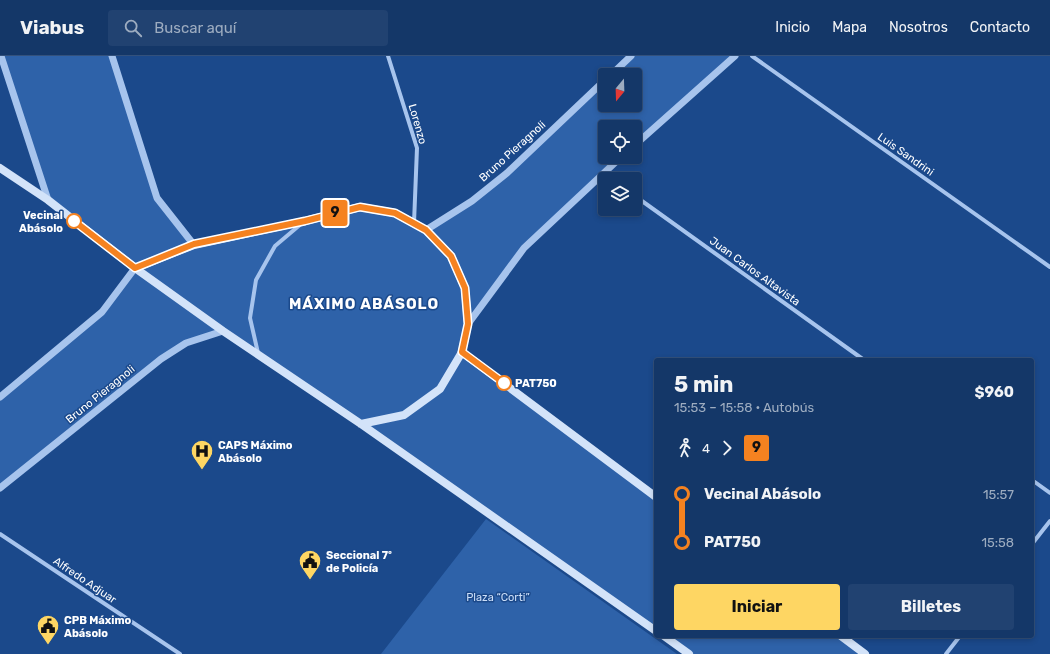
<!DOCTYPE html>
<html lang="es">
<meta charset="utf-8">
<style>
body{margin:0;font-family:Rubik,sans-serif;background:#214271;color:#f1f3f6;height:100vh;display:flex;flex-direction:column;font-size:15px;white-space:nowrap}
*{box-sizing:border-box;margin:0}
p{font-size:13px;color:#9dacc0}
.icon{flex:none;width:22px;height:22px;fill:none;stroke:currentColor;stroke-width:2;stroke-linecap:round;stroke-linejoin:round}
.map{position:relative;flex:1;overflow:hidden}
.drawer{position:absolute;left:654px;top:302px;width:380px;height:280px;display:flex;flex-direction:column;background:#143768;border-radius:4px;box-shadow:0 2px 6px #0003,0 0 0 1px #33517c}
.drawer>*{flex:none}
.badge{padding:0 8px;border-radius:3px;font-size:14px;line-height:26px}
.needle{width:26px;rotate:199deg}
.controls{position:absolute;left:598px;top:12px;display:grid;gap:8px}
.controls a{display:grid;place-items:center;width:44px;height:44px;border-radius:4px;background:#143768;box-shadow:0 2px 6px #0003,0 0 0 1px #33517c;font-size:20px}
.map>.badge{position:absolute;translate:-50% -50%;box-shadow:0 0 0 2px #fff}
.legs{display:flex;align-items:center;gap:6px;height:44px;padding:0 20px;font-size:13px}
.legs p{margin-inline-start:auto}
.summary{display:flex;align-items:center;justify-content:space-between;height:68px;padding:0 20px}
h1{font-size:22px;font-weight:700;line-height:30px}
.button{display:flex;gap:8px;margin-top:auto;padding:8px 20px}
.button a{flex:1;height:46px;border-radius:4px;background:#fed663;color:#111;font-size:16px;font-weight:700;line-height:46px;text-align:center}
.button a+a{background:#214271;color:#f1f3f6}
ul{padding:0 20px;list-style:none}
li{display:flex;align-items:center;gap:14px;height:48px;font-size:15px}
li i{display:grid;place-items:center;width:6px;height:100%;margin:0 5px;background:currentColor}
li i::after{content:'';width:10px;height:10px;margin:-5px;border:3px solid;border-radius:50%;background:#143768}
li p{margin-inline-start:auto}
li:first-child i{background:linear-gradient(#0000 50%,currentColor 0)}
li:last-child i{background:linear-gradient(currentColor 50%,#0000 0)}
header{display:flex;align-items:center;gap:24px;box-sizing:border-box;height:56px;padding:0 20px;background:#143768;border-bottom:1px solid #33517c}
header strong{font-size:19px}
nav{display:flex;gap:22px;margin-inline-start:auto;font-size:14px}
.search{width:280px;height:36px;background:#214271;display:flex;align-items:center;gap:10px;box-sizing:border-box;padding:0 14px;border-radius:4px;color:#9dacc0;font-size:15px}
.map>svg:first-child{display:block}
.green{fill:#2e62a9}
.lines{fill:none;stroke-linecap:round;stroke-linejoin:round}
.minor{stroke:#a7c4ed;stroke-width:4}
.tertiary{stroke:#a7c4ed;stroke-width:7}
.secondary{stroke:#d3e3f9;stroke-width:8}
.line-1-casing{stroke:#fff;stroke-width:9}
.line-1{stroke:#f58220;stroke-width:6}
.stop-1-dot{fill:#fff;stroke:#f58220;stroke-width:2}
.labels{text-anchor:middle;stroke-width:3;stroke-linejoin:round;paint-order:stroke}
.street-label{font-size:11px;fill:#fff;stroke:#1b498b}
.stop-label{font-size:11px;font-weight:bold;fill:#fff;stroke:#1b498b;text-anchor:end}
.poi-label{font-size:11px;font-weight:bold;fill:#fff;stroke:#1b498b;text-anchor:start}
.park-label{font-size:11px;fill:#ccdff9;stroke:#1b498b}
.district-label{font-size:15px;font-weight:bold;letter-spacing:1px;fill:#fff;stroke:#1b498b}
</style>
<header>
<strong>Viabus</strong>
<div class="search"><svg class="icon" aria-label="search" viewBox="0 0 24 24"><circle cx="10" cy="10" r="6"/><path d="M15 15l6 6"/></svg>Buscar aquí</div>
<nav><a>Inicio</a><a>Mapa</a><a>Nosotros</a><a>Contacto</a></nav>
</header>
<div class="map">
<svg width="1050" height="598" viewBox="0 0 1050 598">
<rect width="100%" height="100%" fill="#1b498b"/>
<path class="green" d="M1,0H112L157,142L194,188L360,151L395,157L426,174L472,145L605,24V49H635V19H611L631,0H735L635,89V71H605V101H621L524,192L468,268L462,296L656,441V575L223,275L186,287L0,432V341L102,256L135,212L48,144Z
M486,463L677,598H381Z
M664,580H841L865,598H689Z"/>
<g class="lines">
<path class="minor" d="M388,0L417,92L414,167
M752,0L1050,211
M603,117L611,123
M635,140L864,304
M258,297L250,262L256,224L275,190L301,168
M1032,424L1050,437
M0,478L180,598
M1032,488L1050,465
M946,598L960,580"/>
<path class="tertiary" d="M1,0L48,144
M112,0L157,142L194,189
M611,19L631,0
M635,89L735,0
M426,174L472,145L507,117L605,24
M468,268L524,192L621,101
M0,341L102,256L135,212
M0,432L161,303L186,287L223,275"/>
<path class="secondary" d="M0,112L48,144L135,212L223,275L361,368L656,575
M135,212L194,189L305,165L360,151L395,157L426,174L451,200L465,232L468,268L462,296L440,333L404,359L361,368
M462,296L656,441
M664,580L689,598
M841,580L865,598"/>
</g>
<g class="lines">
<g class="line-1-casing">
<path id="line-1" d="M74,165L135,212L194,188L305,165L360,151L395,157L426,174L451,200L465,232L468,268L462,296L504,327"/>
</g>
<use href="#line-1" class="line-1"/>
</g>
<defs>
<g id="hospital-pin" transform="scale(1.15)"><path d="M0 17L-7.5 6A9.5 9.5 0 1 1 7.5 6Z" fill="#fed663" stroke="#1b498b"/><path d="M-5-5h3v3.5h4V-5h3V5h-3V1.5h-4V5h-3Z" fill="#111"/></g>
<g id="civic-pin" transform="scale(1.15)"><path d="M0 17L-7.5 6A9.5 9.5 0 1 1 7.5 6Z" fill="#fed663" stroke="#1b498b"/><path d="M-.6-6.5H3V-4.5H.6V-3L4-1V1h2V6H-6V1h2V-1L-.6-3ZM-1.2 2.5V6h2.4V2.5Z" fill="#111"/></g>
</defs>
<g fill-rule="evenodd">
<use href="#hospital-pin" x="202" y="395"/>
<use href="#civic-pin" x="310" y="505"/>
<use href="#civic-pin" x="48" y="570"/>
</g>
<g class="stop-1-dot">
<circle cx="74" cy="165" r="7"/>
<circle cx="504" cy="327" r="7"/>
</g>
<g class="labels">
<g class="street-label">
<text transform="translate(418 68) rotate(74)" y="4">Lorenzo</text>
<text transform="translate(512 95) rotate(-42)" y="4">Bruno Pieragnoli</text>
<text transform="translate(906 98) rotate(35)" y="4">Luis Sandrini</text>
<text transform="translate(755 215) rotate(36)" y="4">Juan Carlos Altavista</text>
<text transform="translate(100 338) rotate(-39)" y="4">Bruno Pieragnoli</text>
<text transform="translate(85 524) rotate(34)" y="4">Alfredo Adjuar</text>
</g>
<g class="stop-label">
<text x="63" y="163">Vecinal<tspan x="63" dy="13">Abásolo</tspan></text>
<text x="515" y="331" text-anchor="start">PAT750</text>
</g>
<g class="poi-label">
<text x="218" y="393">CAPS Máximo<tspan x="218" dy="13">Abásolo</tspan></text>
<text x="326" y="503">Seccional 7º<tspan x="326" dy="13">de Policía</tspan></text>
<text x="64" y="568">CPB Máximo<tspan x="64" dy="13">Abásolo</tspan></text>
</g>
<g class="park-label">
<text x="498" y="545">Plaza “Corti”</text>
</g>
<g class="district-label">
<text x="364" y="253">MÁXIMO ABÁSOLO</text>
</g>
</g>
</svg>
<div class="controls">
<a><svg class="needle" viewBox="-14 -14 28 28"><path d="M0-13l5 13h-10z" fill="#e53935"/><path d="M0 13l5-13h-10z" fill="#9dacc0"/></svg></a>
<a><svg class="icon" aria-label="locate" viewBox="0 0 24 24"><circle cx="12" cy="12" r="6"/><path d="M12 2v4M12 18v4M2 12h4M18 12h4"/></svg></a>
<a><svg class="icon" aria-label="layers" viewBox="0 0 24 24"><path d="M12 4l9 5-9 5-9-5zM3 14l9 5 9-5"/></svg></a>
</div>
<b class="badge" style="left:335px;top:157px;background:#f58220;color:#111">9</b>
<section class="drawer">
<div class="summary"><div><h1>5 min</h1><p>15:53 – 15:58 · Autobús</p></div><b>$960</b></div>
<div class="legs"><svg class="icon" aria-label="walk" viewBox="0 0 24 24"><circle cx="13" cy="4" r="2"/><path d="M13 8l-2 6 4 7M11 14l-3 7M7 12l3-4h3l4 4"/></svg>4<svg class="icon" aria-label="forward" viewBox="0 0 24 24"><path d="M9 5l7 7-7 7"/></svg><b class="badge" style="background:#f58220;color:#111">9</b></div>
<ul>
<li><i style="color:#f58220"></i><b>Vecinal Abásolo</b><p>15:57</p></li>
<li><i style="color:#f58220"></i><b>PAT750</b><p>15:58</p></li>
</ul>
<div class="button"><a>Iniciar</a><a>Billetes</a></div>
</section>
</div>
